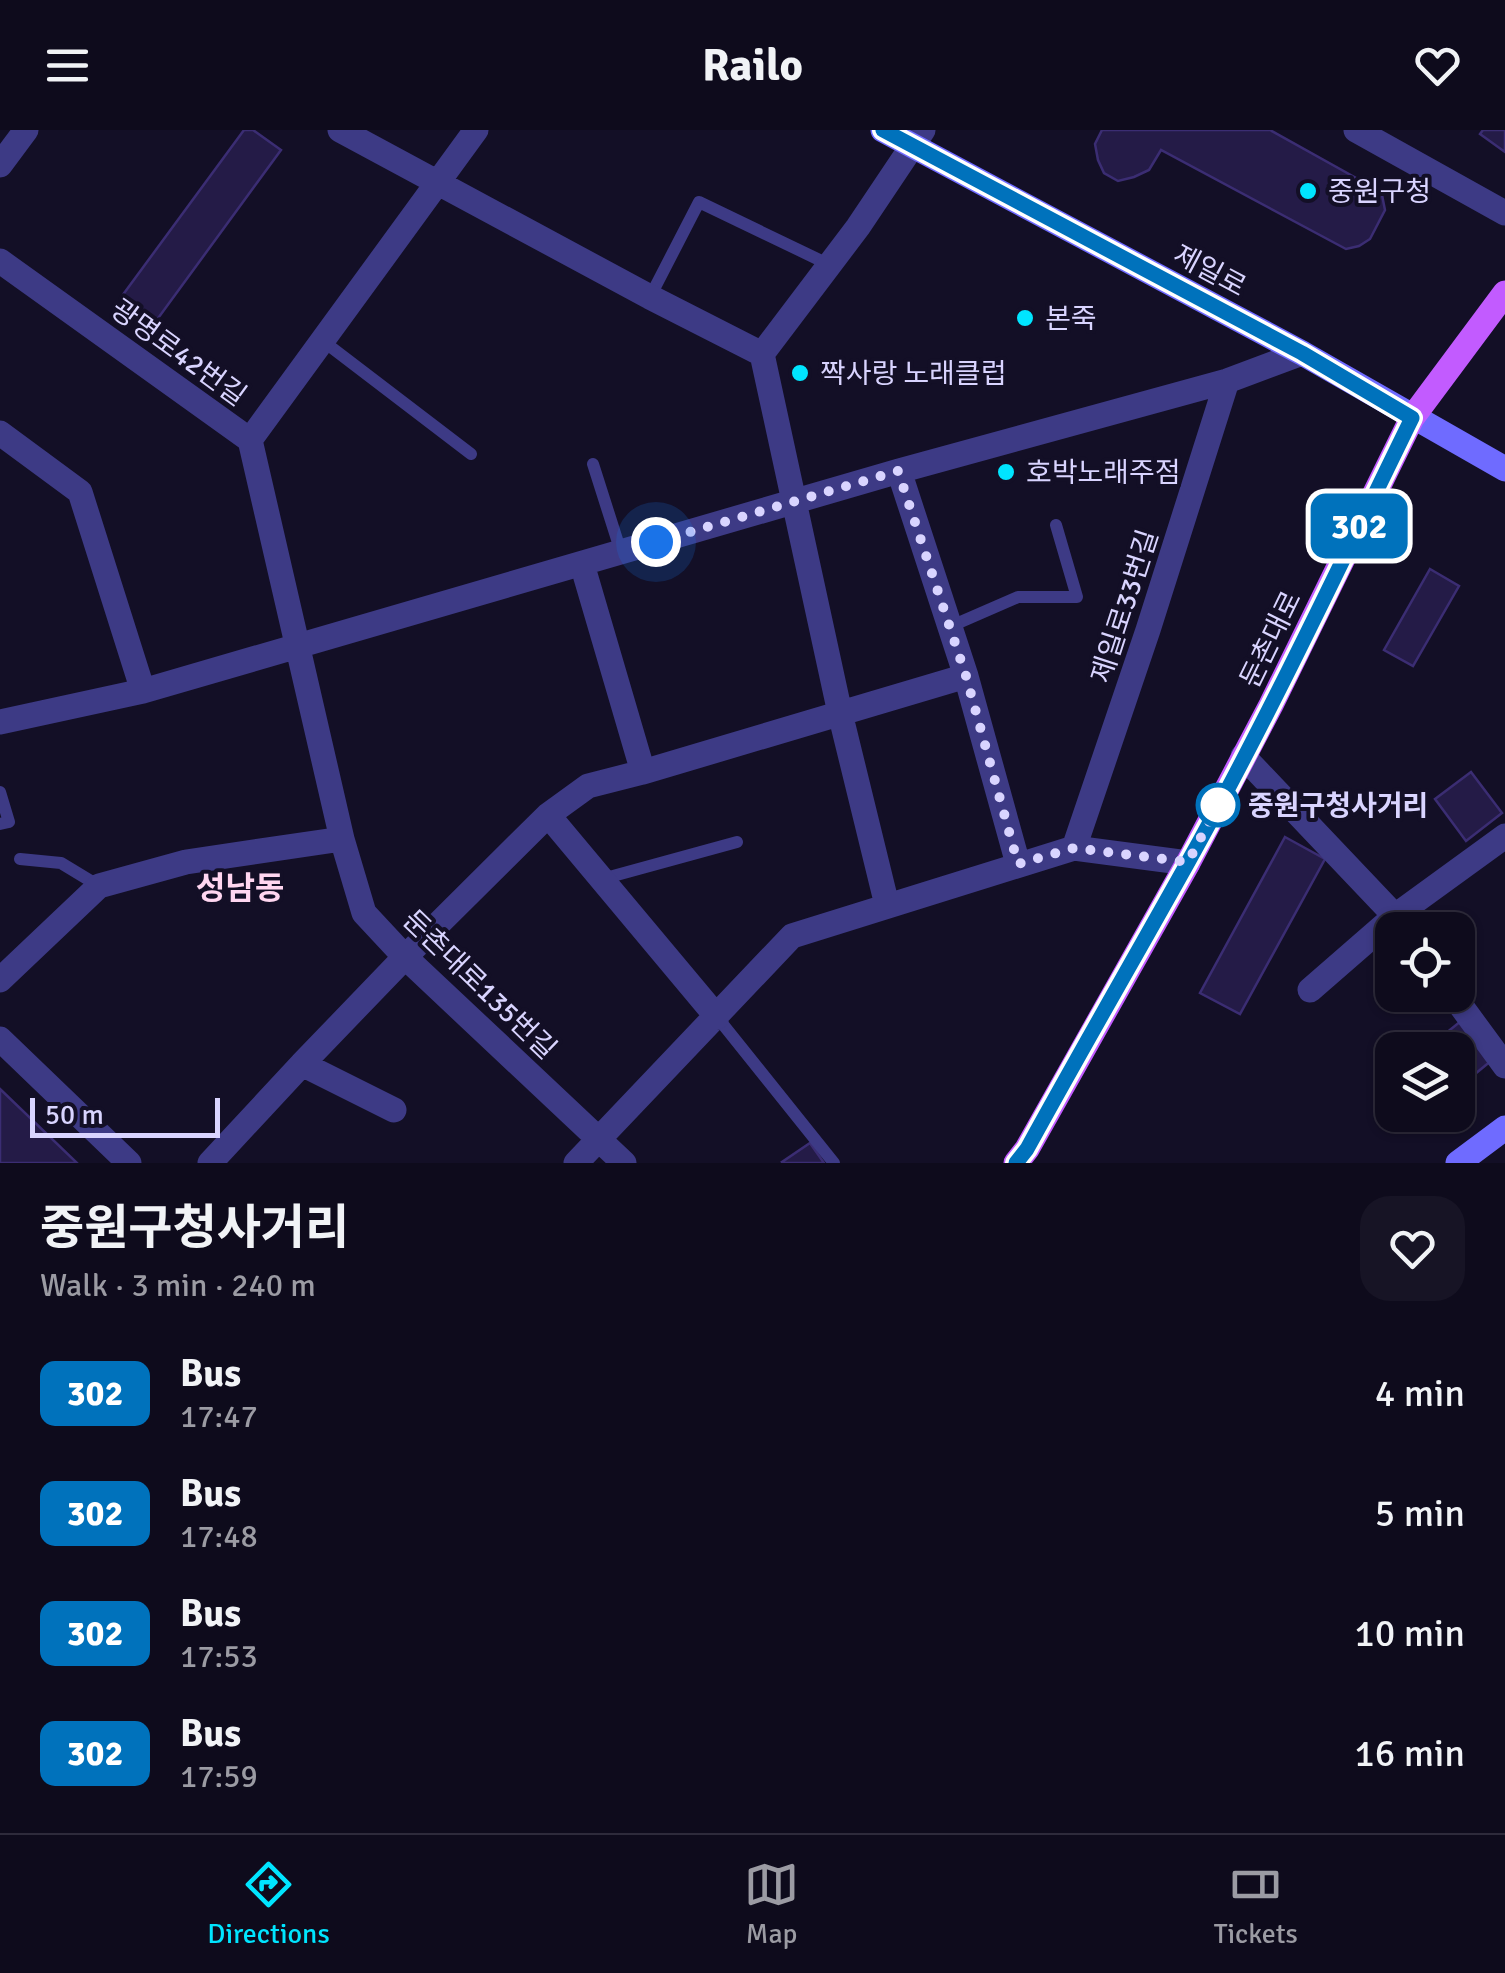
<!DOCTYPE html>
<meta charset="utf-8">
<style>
body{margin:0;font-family:Signika,"Noto Sans KR",sans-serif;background:#171425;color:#f1f3f6;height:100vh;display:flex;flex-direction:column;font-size:38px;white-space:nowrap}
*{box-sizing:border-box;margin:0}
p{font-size:32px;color:#9b9ba3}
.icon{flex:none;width:55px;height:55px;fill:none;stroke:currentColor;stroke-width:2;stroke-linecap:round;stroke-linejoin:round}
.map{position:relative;height:1033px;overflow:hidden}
.side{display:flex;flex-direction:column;background:#0e0b1c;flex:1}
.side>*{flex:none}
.badge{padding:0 20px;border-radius:15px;font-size:35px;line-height:65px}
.buttons{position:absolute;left:1375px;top:782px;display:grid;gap:20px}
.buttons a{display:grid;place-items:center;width:100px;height:100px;border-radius:20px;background:#0e0b1c;box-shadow:0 2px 8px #0004,0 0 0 2px #2e2b3b;font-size:50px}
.scale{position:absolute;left:30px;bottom:25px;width:190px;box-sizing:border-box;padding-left:10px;border:5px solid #d9d4ff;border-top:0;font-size:28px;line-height:35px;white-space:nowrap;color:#d9d4ff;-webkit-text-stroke:8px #130f26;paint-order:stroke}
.you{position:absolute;width:50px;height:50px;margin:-25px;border:8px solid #fff;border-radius:50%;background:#1a73e8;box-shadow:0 0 0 15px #1a73e833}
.map>.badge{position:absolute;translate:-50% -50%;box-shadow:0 0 0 5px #fff}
.round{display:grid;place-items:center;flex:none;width:105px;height:105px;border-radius:30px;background:#171425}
.summary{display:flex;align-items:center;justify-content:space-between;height:170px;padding:0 40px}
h1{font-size:48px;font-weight:700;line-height:75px}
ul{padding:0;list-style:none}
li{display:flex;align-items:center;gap:30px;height:120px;padding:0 40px}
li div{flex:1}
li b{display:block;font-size:38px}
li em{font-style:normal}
li .badge{min-width:110px;font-weight:700;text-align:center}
header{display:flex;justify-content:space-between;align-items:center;height:130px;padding:0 40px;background:#0e0b1c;font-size:45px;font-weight:700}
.tabs{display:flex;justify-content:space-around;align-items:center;height:140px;border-top:2px solid #2e2b3b;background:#0e0b1c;font-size:28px;color:#9b9ba3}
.tabs a{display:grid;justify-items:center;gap:5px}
.tabs .selected{color:#00e5ff}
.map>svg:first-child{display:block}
.building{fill:#241b47;stroke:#3b2d73;stroke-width:2.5}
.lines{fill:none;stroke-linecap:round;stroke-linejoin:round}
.lane{stroke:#3d3a85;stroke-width:12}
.street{stroke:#3d3a85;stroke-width:25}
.secondary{stroke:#6f6bff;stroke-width:25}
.primary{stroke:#c25bff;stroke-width:25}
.line-casing{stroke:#fff;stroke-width:22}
.line{stroke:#0072bc;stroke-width:15}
.walk{stroke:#d9d4ff;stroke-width:10;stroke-dasharray:0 18}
.poi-dot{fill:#00e5ff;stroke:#130f26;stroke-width:4}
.stop-dot{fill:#fff;stroke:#0072bc;stroke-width:5}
.labels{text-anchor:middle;stroke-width:8;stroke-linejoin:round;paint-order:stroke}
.poi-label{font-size:28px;fill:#d9d4ff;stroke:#130f26;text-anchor:start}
.street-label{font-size:28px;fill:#d9d4ff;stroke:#130f26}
.stop-label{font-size:28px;font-weight:bold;fill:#d9d4ff;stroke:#130f26;text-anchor:start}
.quarter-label{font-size:32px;font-weight:bold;fill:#ffd6f0;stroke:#130f26}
</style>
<header><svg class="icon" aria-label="menu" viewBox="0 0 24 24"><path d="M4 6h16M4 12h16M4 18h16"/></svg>Railo<svg class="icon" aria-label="heart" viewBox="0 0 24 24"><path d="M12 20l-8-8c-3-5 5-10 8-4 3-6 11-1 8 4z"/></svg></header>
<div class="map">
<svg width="1505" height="1033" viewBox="0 0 1505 1033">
<rect width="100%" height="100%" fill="#130f26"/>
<path class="building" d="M244,0H253L281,20L156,191L122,166Z
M1102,0H1270L1374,58L1382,65L1385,80L1370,109L1359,116L1346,119L1161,20L1149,40L1134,47L1118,51L1104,43L1098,30L1095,14Z
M1483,0H1505V22L1480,4Z
M1430,439L1459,456L1413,536L1384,520Z
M1471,642L1502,683L1466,711L1435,669Z
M1285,707L1325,729L1240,884L1200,863Z
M1461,891L1492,930L1458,958V920H1425Z
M1392,946V970L1381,955Z
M0,959L77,1033H0Z
M1405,985H1424L1412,995Z
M810,1013L824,1033H783L782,1032Z"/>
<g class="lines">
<path class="lane" d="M650,167L699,72L830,135
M323,211L471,324
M593,334L621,422
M949,497L1018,467H1077L1056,395
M0,662L9,692L0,694
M20,729L61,733L99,756
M602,749L737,712
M717,887L834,1033"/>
<path class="street" d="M340,0L650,167L762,224
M1356,0L1505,83
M0,35L26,0
M0,131L250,310L342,709L364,783L405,827L624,1033
M0,303L80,362L143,561
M250,310L476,0
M899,341L966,546L1018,734
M582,434L643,642
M0,592L143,561L899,341L1227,251L1302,223
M1243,626L1395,786L1405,800
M548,685L717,887
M1074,718L1148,500L1227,251
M887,775L840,583L762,224L858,97L923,0
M0,850L99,756L186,732L342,709
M1310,860L1395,786L1505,706
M1453,865L1505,936
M0,909L129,1033
M302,934L405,827L548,685L588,656L643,642L966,546
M210,1033L302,934L394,980
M576,1033L792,806L1074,718L1188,733"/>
<path class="secondary" d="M883,0L1302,223L1505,339
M1458,1033L1505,998"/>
<path class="primary" d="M1016,1033L1027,1019L1188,733L1271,575L1412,288L1505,163"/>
</g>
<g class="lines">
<g class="line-casing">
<path id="line" d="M883,0L1302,223L1412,288C1339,437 1268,589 1187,734C1134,829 1079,924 1027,1019L1016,1033"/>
</g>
<use href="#line" class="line"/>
<path class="walk" d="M656,412L898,341L966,546L1018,734L1074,718L1188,732L1218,675"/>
</g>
<g class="poi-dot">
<circle cx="1308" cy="61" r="10"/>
<circle cx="1025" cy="188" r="10"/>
<circle cx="800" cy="243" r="10"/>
<circle cx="1006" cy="342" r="10"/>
</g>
<circle class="stop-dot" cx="1218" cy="675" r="20"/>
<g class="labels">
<g class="poi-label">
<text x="1328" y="71">중원구청</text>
<text x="1045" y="198">본죽</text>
<text x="820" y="253">짝사랑 노래클럽</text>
<text x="1026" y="352">호박노래주점</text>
</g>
<g class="street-label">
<text transform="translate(1210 140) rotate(28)" y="10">제일로</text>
<text transform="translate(179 222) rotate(36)" y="10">광명로42번길</text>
<text transform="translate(1124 476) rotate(-72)" y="10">제일로33번길</text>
<text transform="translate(1270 509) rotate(-64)" y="10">둔촌대로</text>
<text transform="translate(480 854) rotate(44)" y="10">둔촌대로135번길</text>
</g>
<g class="stop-label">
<text x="1248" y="685">중원구청사거리</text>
</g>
<g class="quarter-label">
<text x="240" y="769">성남동</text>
</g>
</g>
</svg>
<div class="buttons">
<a><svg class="icon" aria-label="locate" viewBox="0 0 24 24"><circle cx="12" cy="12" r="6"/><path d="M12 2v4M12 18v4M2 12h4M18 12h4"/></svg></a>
<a><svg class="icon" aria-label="layers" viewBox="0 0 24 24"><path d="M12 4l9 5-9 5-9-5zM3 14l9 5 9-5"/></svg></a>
</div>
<div class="scale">50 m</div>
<div class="you" style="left:656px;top:412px"></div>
<b class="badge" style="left:1359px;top:396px;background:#0072bc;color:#fff">302</b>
</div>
<section class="side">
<div class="summary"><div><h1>중원구청사거리</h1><p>Walk · 3 min · 240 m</p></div><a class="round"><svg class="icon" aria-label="heart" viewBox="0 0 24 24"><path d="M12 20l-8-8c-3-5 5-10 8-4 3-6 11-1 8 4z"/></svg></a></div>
<ul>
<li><span class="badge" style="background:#0072bc;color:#fff">302</span><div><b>Bus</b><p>17:47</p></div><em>4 min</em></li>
<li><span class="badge" style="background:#0072bc;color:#fff">302</span><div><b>Bus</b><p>17:48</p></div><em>5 min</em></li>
<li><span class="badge" style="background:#0072bc;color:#fff">302</span><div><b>Bus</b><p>17:53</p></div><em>10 min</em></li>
<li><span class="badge" style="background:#0072bc;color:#fff">302</span><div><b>Bus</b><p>17:59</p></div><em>16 min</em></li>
</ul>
</section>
<nav class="tabs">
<a class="selected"><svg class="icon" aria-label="directions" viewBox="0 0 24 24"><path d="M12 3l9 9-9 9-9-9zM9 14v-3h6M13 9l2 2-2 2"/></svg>Directions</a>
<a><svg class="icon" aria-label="map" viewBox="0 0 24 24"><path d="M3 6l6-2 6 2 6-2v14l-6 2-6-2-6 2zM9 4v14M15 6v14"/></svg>Map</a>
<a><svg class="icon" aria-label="tickets" viewBox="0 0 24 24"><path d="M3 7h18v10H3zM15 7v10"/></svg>Tickets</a>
</nav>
